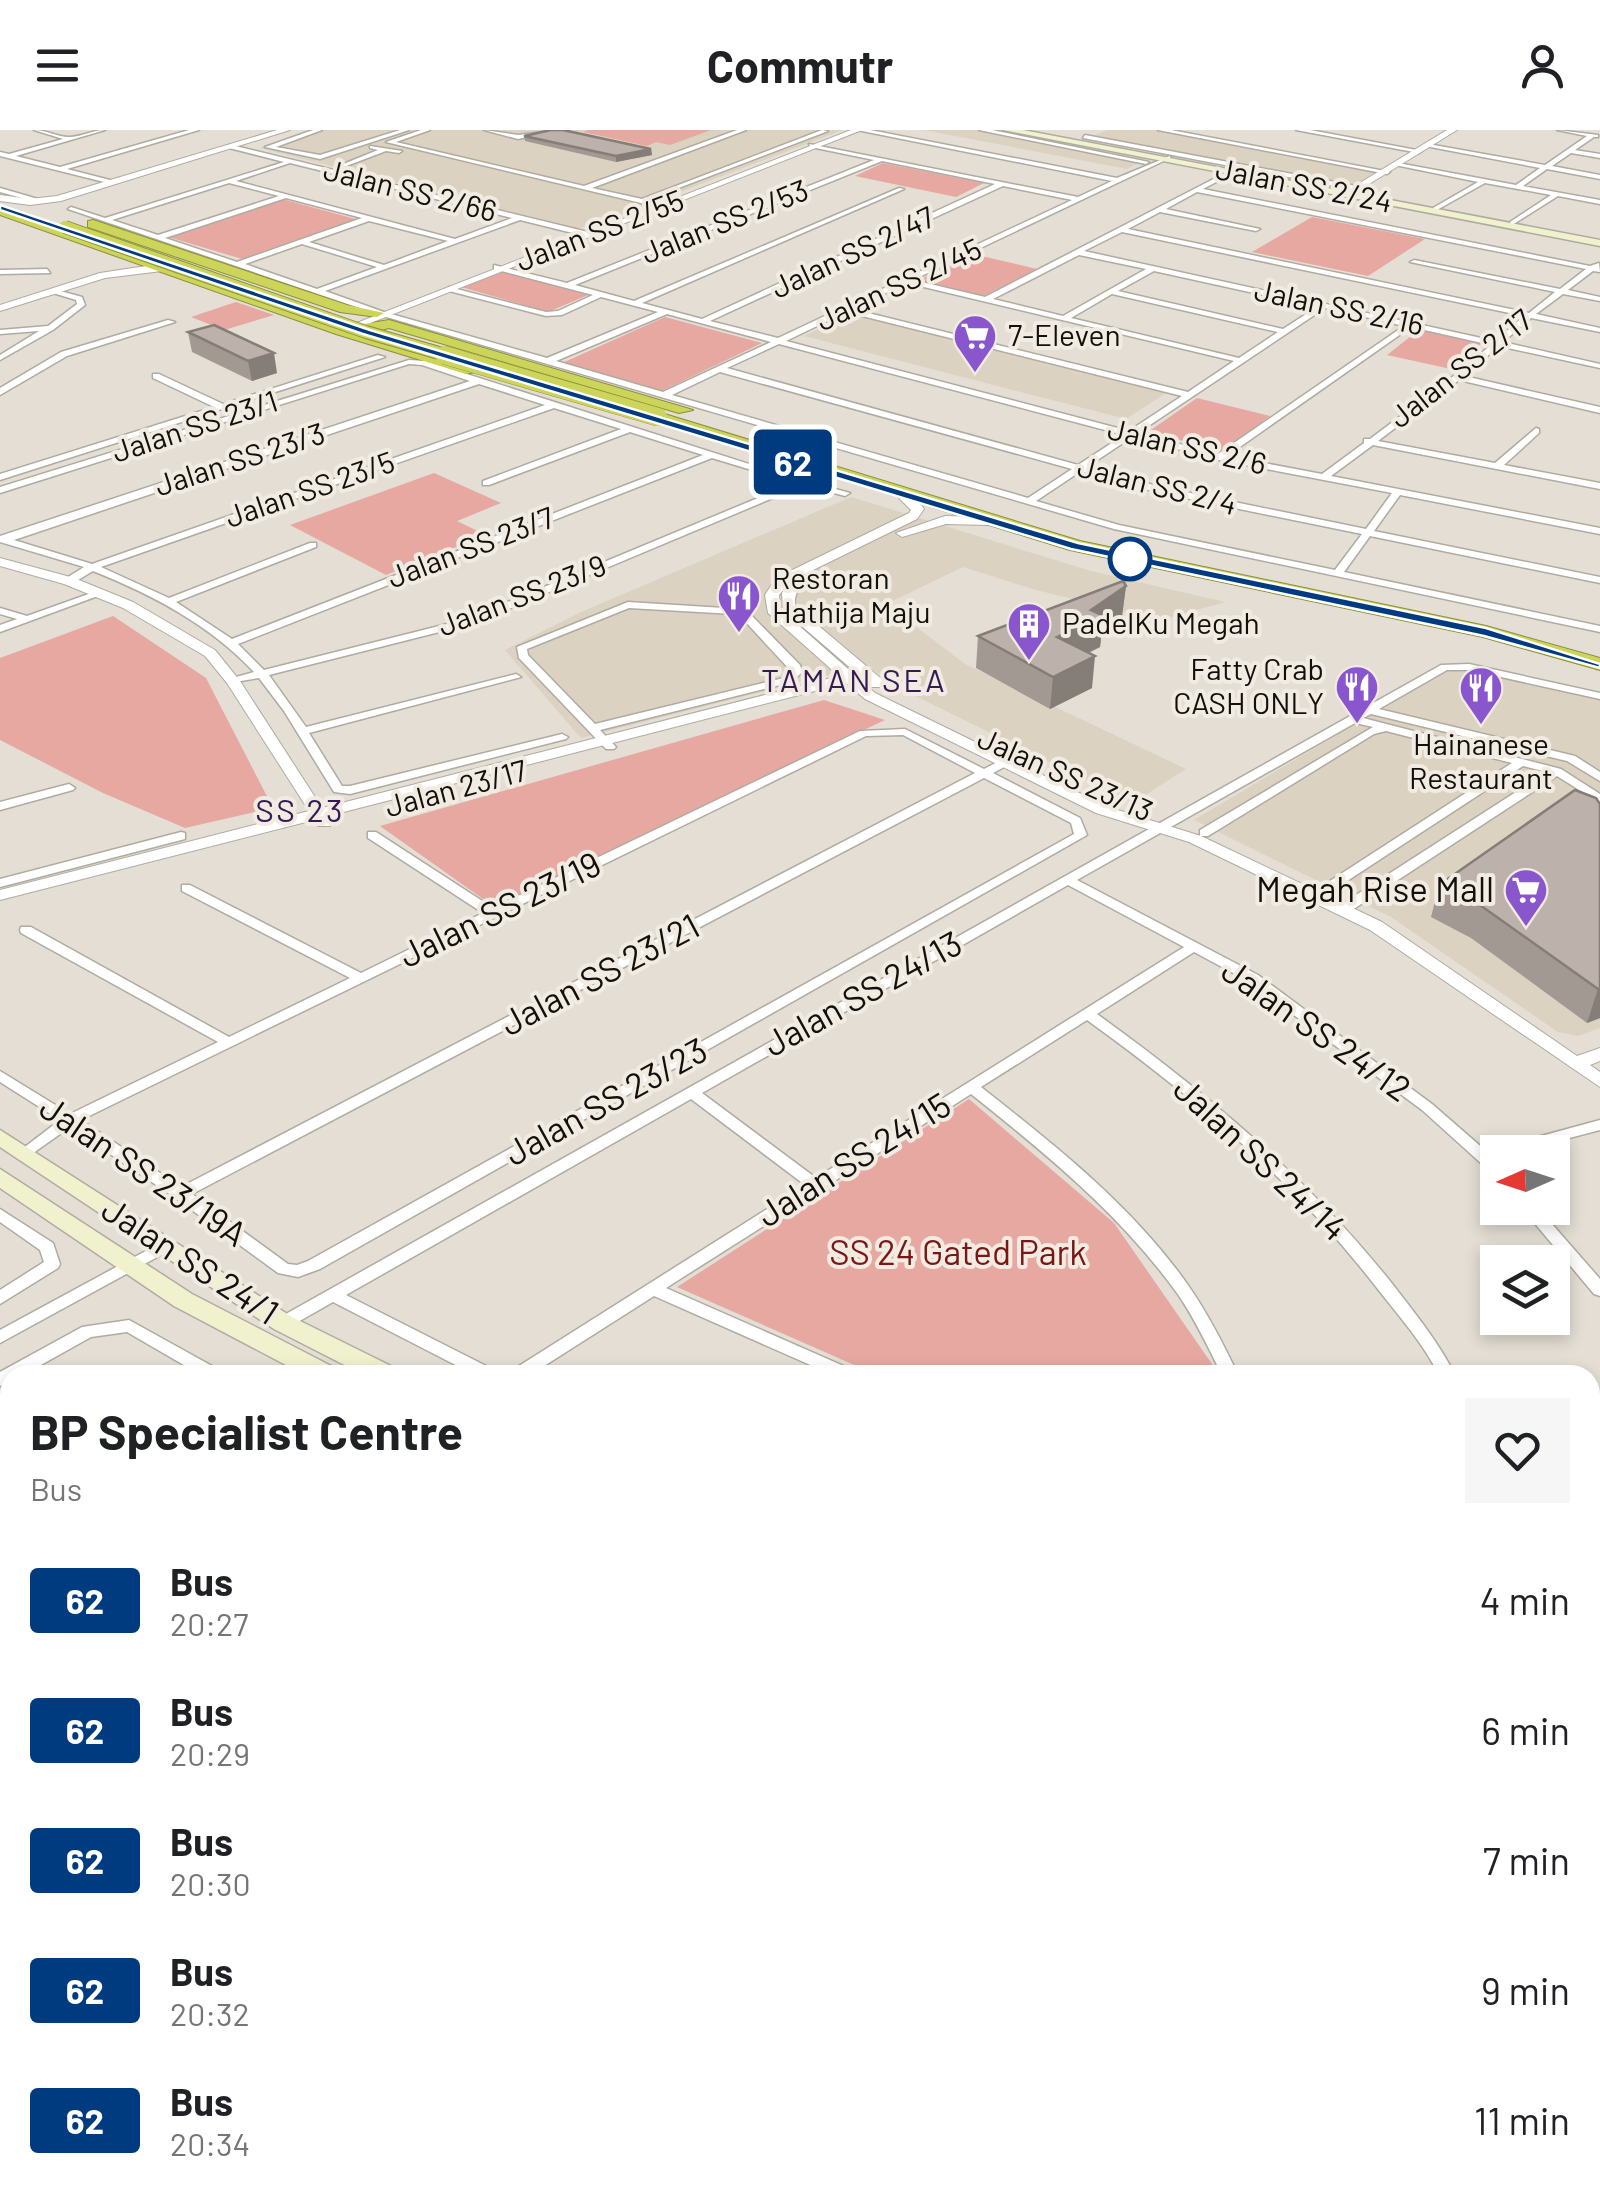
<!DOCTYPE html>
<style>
body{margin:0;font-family:Barlow,sans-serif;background:#f6f6f6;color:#202124;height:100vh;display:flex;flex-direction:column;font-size:38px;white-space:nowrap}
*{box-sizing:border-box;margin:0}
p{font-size:32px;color:#757577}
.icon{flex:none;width:55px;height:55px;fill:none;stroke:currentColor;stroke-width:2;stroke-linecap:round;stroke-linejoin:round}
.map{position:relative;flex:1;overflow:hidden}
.side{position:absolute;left:0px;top:1235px;width:1600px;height:842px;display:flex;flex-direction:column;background:#fff;border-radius:30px 30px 0 0;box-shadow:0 5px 15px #0003}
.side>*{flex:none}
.badge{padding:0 20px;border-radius:8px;font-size:35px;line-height:65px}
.needle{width:65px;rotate:267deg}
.buttons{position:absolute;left:1480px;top:1005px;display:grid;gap:20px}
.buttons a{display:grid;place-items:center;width:90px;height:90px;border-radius:0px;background:#fff;box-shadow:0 5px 15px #0003;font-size:50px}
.map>.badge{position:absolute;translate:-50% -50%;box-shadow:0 0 0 5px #fff}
.round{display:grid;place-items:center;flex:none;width:105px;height:105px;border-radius:0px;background:#f6f6f6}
.headline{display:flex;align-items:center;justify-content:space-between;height:170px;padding:0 30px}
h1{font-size:48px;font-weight:700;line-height:75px}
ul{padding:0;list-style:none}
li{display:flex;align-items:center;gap:30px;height:130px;padding:0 30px}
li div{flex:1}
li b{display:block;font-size:38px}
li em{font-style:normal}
li .badge{min-width:110px;font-weight:700;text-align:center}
header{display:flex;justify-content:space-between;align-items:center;height:130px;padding:0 30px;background:#fff;font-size:45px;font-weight:700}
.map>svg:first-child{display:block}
.built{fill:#dbd2c1}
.green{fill:#e6a8a0}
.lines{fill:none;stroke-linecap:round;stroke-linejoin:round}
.minor-casing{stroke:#b0aba1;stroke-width:3}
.tertiary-casing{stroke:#b0aba1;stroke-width:2}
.secondary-casing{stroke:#b0aba1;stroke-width:3}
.motorway-casing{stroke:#8b8f3f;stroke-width:2}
.minor{fill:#fff;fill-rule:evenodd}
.tertiary{fill:#fff;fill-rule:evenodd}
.secondary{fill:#f0f2ce;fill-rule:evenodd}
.motorway{fill:#ccd45a;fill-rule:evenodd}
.motorway-bridge-far1-casing{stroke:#8b8f3f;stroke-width:14;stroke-linecap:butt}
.motorway-bridge-casing{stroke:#8b8f3f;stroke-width:19;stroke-linecap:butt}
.motorway-bridge-far1{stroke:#ccd45a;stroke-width:12}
.motorway-bridge{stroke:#ccd45a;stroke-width:18}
.wall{fill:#a29993}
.shaded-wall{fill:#847d78}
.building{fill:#bcb2ab;stroke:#847d78;stroke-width:2.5}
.line{fill:#003b80;stroke:#fff;stroke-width:2.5}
.stop-dot{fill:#fff;stroke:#003b80;stroke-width:5}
.labels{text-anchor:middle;stroke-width:8;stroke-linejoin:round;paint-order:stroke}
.far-street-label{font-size:30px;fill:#11100c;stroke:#f1ebe1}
.far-poi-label{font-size:30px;fill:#11100c;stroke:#f1ebe1;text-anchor:start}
.far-neighbourhood-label{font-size:32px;letter-spacing:2.5px;fill:#351b54;stroke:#f1ebe1}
.far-quarter-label{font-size:32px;letter-spacing:2.5px;fill:#351b54;stroke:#f1ebe1}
.poi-label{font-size:35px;fill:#11100c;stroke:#f1ebe1;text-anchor:end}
.street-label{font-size:35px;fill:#11100c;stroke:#f1ebe1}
.park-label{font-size:35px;fill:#7a1615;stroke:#f1ebe1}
</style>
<header><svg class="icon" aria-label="menu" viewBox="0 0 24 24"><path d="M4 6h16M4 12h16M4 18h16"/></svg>Commutr<svg class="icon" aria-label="person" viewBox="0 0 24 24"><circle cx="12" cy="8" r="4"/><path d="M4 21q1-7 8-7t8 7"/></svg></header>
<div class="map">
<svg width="1600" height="2077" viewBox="0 0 1600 2077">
<rect width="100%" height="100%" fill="#e4ded4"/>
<path class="built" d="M310,0H843L588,97L576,98L260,18Z
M924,0H992L1144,30L1127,39Z
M1107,0H1170L1379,39L1355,56H1335L1087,9Z
M849,184L1166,263L1126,289L804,206Z
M851,367L1091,441L1225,472L1161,490L1036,460L963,437L886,474L965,534L1186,639L1133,673L897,557L867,535L581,608L505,520L581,482Z
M1457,539L1600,569V898L1578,906L1558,902L1391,787L1194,690L1446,540Z
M1600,1829V2077H1321L1319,2068H1590V1833Z"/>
<path class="green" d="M589,0H711L670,15L656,12L647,16L583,2Z
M883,33L984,53L956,67L855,46Z
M282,69L359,90L242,129L165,106Z
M1312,87L1425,109L1368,146L1252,122Z
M973,124L1037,139L982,167L917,151Z
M502,141L588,165L548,182L461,157Z
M236,172L274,185L224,200L191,187Z
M665,187L762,213L662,261L562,233Z
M1420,199L1483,212L1451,239L1387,225Z
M1197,268L1270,286L1223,321L1148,302Z
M434,343L501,373L457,391L486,405L386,445L290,395Z
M113,486L206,548L273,678L185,698L103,663L0,610V528Z
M824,570L885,590L493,776L380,696Z
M969,969L1114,1093L1212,1234L1215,1245H877L677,1157Z
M1590,1645H1600V1781L1590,1782Z"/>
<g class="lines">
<g class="minor-casing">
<path id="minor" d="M34,0C46,0 58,7 69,7C81,7 93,0 105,0L16,26L60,37L189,0H199L67,39L114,51L112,54L0,26V22L9,24L63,9Z
M313,0H322L276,17L320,25L400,0H409L320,29L265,17Z
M421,0H430L396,12L584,56L737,0H746L592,58L642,69L822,0L828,1L647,70L664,75L662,78L386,12Z
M484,0L518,5L559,0L518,9Z
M857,0H870L1117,48L1170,26V28L913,150L985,167L1231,40L1233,43L1203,59L1590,136L1599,133L1600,142L1593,141L1568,160L1600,167V171L1563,164L1536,184L1600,198V202L1531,188L1503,212L1600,234V238L1499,216L1464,246L1600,277V283L1459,250L1378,311L1495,333L1536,298L1539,299V303L1504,335L1600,353V359L1373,315L1331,346L1600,398V404L1400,365L1374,401L1600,447V453L1370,406L1344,442L1600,496V502L1114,399L383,186L68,79L71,77L105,88L284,32L229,18L231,15L592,103L589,107L520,90L325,161L384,182L547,228L658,182L601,167L562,185L546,186L449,161V157L546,182L558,181L593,165L494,139V135L567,153L874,30L811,17L809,14L1078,67L1112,51ZM882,31L995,54L702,189L642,173L904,59L899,58L634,171L575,155ZM290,33L512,88L455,109L236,51ZM229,53L279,66L158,105L112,90ZM1003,56L1072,70L778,208L710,191ZM1197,62L1586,139L1560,159L1414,130L1410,132L1555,162L1529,183L1128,99L1160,82L1256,101L1260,99L1166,79ZM286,68L362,88L237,132L165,108ZM369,91L448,111L384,135L309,112ZM1122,102L1524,186L1495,211L1084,121ZM302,114L377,137L317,159L245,134ZM1079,125L1146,139L1063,186L993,169ZM1154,141L1317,177L1283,199L1118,161ZM907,153L1234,231L1188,262L852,179ZM1112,164L1278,202L1239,228L1071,188ZM1325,178L1404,196L1218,324L1138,303ZM846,182L1182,266L1129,301L786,211ZM667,184L771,212L663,262L556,231ZM1411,197L1491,215L1455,245L1370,309H1364V313L1322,344L1227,326ZM779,214L1124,305L1078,335L727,238ZM720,242L1072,339L1028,368L672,265ZM1132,307L1219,330L1392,363L1366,399L1157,356L1087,337ZM1081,341L1156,362L1362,404L1335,440L1119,395L1036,371Z
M979,0H992L1149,32L1146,34Z
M1158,0H1171L1390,42L1387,44Z
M1296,0H1310L1422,21L1419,23Z
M1557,0L1598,5V7H1594L1575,20L1600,24V28L1571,23L1552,36L1600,45V49L1547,39L1523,56L1600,70V74L1558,66L1512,95L1510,92L1551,65L1485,53L1435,81L1433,78L1478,52L1395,35L1398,33L1516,55L1540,38L1425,16L1428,14L1545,35L1587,6Z
M1085,5L1356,56L1359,58L1356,60L1083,8Z
M370,16L402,21L399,23L386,21L341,38L336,37L378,20L370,18Z
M0,58L38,69L39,70L36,72L0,62Z
M47,139L50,143L0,144V140Z
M53,159L82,167L85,175L53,200L0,230V225L39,201L0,204V200L48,196L77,174L76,170L53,163Z
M168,190L175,192L67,226L0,265V258L61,222Z
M378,225L385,227L0,350V344L214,277L153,248V244H159L223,274Z
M409,230L426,231L777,343L850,363L845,366L804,355L475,493L269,545L306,597L516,544L521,547L309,603L342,656H350L562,604L568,607L566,609L350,664L334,662L284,581L259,548L229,553V549L254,542C210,495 153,465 93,441L73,453H65V449L84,437L0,412V406L470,251L422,235L409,234L0,363V357ZM479,254L545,275L92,434L14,410ZM554,278L621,299L483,351V355H489L630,302L703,325L232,509L176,472L316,417V413H310L169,468L101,437ZM712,328L794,353L467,489L264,540L238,514Z
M97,461L106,463L0,502V495L17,489L0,484V478L27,486Z
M628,472L740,479L750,484L800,535L802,542L792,552L600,600L616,617L614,619H606L519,528L517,517ZM629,478L734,484L742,488L791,541L784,548L595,594L528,525L527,519Z
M1469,534L1600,563V569L1469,540H1447L1379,579L1575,626L1600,642V651L1567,631L1371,584L1363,588L1561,639L1600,664V673L1557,646L1349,782H1339V776L1547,642L1523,636L1321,768H1313V762L1512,633L1386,601L1374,604L1208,706H1200V700L1373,597L1355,593L1077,750L1258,845L1432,974L1486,1021L1600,990V1000L1516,1022H1498V1028H1494L1498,1031V1045L1493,1044L1422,980L1248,851L1194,822L1097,884C1205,962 1306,1046 1390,1151C1413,1181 1438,1211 1455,1245H1439C1423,1213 1399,1186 1377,1158C1295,1052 1195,968 1087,890L981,957C1056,1016 1135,1078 1190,1158C1209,1186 1224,1215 1238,1245H1222C1208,1217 1195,1189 1177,1163C1121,1085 1045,1023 971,964L666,1158L855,1241L857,1245H833L654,1166L530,1245H509L511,1241L805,1055L691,969L346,1165L496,1241L498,1245H475L333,1172L289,1197H277L275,1193L277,1189L1441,535ZM1068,755L1184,817L816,1048L702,963Z
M905,599L984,639L1013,624H1021V628L993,643L1080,688L1087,705L320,1139L298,1147L278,1143L174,1067L70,997L29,1026H19L17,1023L60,990L0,952V941L70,984L218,912L21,803L20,800L21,797H31L229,907L350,848L182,761V755H190L361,843L483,783L368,708V702H376L493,778L860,601ZM903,605L975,643L181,1057L81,990L866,606ZM984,648L1071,693L1074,704L308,1131L297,1135L288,1134L192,1064Z
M69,654L75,658L73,660L0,680V672Z
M181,702L185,703V709L0,757V749Z
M1522,1078H1538L1600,1149V1166L1594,1164Z
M0,1079L53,1113L60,1134L58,1138L0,1174V1160L44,1132L40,1120L0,1092Z
M166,1110L172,1111L174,1115L172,1119L0,1213V1200Z
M129,1190L221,1241L223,1245H201L127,1202L91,1207L23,1245H10V1252L0,1256V1242L82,1197Z
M0,1315L10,1320V1335L0,1330Z
M1590,1318H1600V1332H1590Z
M10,1411V1428L0,1432V1415Z
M1590,1482H1600V1498H1590Z
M10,1628V1648L0,1653V1633Z
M124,2068H166L161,2077H118Z
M626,2068H650L646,2077H622Z
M1256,2068H1280L1282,2077H1258Z"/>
</g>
<g class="tertiary-casing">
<path id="tertiary" d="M277,0H290L61,71L30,75L0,71V65L30,69L57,66Z
M851,0H862L345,203L336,201Z
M1447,0H1457L1348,67L1340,65Z
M146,136L170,140L105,148L0,181V175L100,143Z
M899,362H907L922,376L924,379L917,389L803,445L810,449C801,459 794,460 795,476L884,551V557H868L875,563L1108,677L1201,706L1382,792L1577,926L1600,918V931L1590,935L1600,942V957L1370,800L1189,712L1096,683L865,569L846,553L328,686L332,693L330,696H318L314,690L0,770V760L309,681L227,553L205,526L123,478L64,454L0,436V428L74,448L133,472L215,520L240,551L322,678L839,546L768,483L765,465L776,448L909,383L911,380L899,368ZM790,452L782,463L783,480L861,547L856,546L780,479L779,465Z
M945,386L988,387L994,391L988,395L946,394L902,407L896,403Z"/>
</g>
<g class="secondary-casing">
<path id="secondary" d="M1003,0H1023L1600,110V116Z
M0,1000L292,1187L395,1238L399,1245H364L274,1199L0,1017Z
M0,1039L192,1164L335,1238L339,1245H305L174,1176L0,1058Z
M1590,1527L1600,1528V1552L1590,1551Z
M1590,1565H1600V1591H1590Z"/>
</g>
<g class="motorway-casing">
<path id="motorway" d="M0,77L355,201L358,195L389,190L693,280L679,283L389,198L367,204L479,241L466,244L336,204L0,85Z
M93,90L347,175L384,183L377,187L340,182L88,97V91Z
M658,282L1080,411L1486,496L1600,528V540L1483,507L1070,420L652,290L650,287Z"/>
</g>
<use href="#minor" class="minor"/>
<use href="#tertiary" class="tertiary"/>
<use href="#secondary" class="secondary"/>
<use href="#motorway" class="motorway"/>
<g class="motorway-bridge-far1-casing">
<path id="motorway-bridge-far1" d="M65,97L366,202L453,227"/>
</g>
<g class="motorway-bridge-casing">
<path id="motorway-bridge" d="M444,225L658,287"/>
</g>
<use href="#motorway-bridge-far1" class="motorway-bridge-far1"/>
<use href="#motorway-bridge" class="motorway-bridge"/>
</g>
<path class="wall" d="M524,6L651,19L652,25L616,32L525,11Z
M188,202L277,243L252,251L192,222Z
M1126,456L1122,486L1102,500L1100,517L1089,523L1092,558L1050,579L976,538L978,506Z
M1600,674V888L1587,893L1471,808L1431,787L1439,755Z"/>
<path class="shaded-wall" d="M651,19L652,25L616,32V26Z
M274,223L277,243L252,251L248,231Z
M1126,456L1122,486L1102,500L1100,517L1054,538L1057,507L1091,480Z
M1095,526L1092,558L1050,579L1053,547Z
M1598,859H1600V888L1587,893Z
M888,2068H910L909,2077H864Z"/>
<path class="building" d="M551,0H563L651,19L616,26L524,6Z
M214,195L274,223L248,231L188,202Z
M1123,451L1126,456L1091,480L1104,486L1057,507L1095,526L1053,547L978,506Z
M1575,660L1596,668L1600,674V859H1598L1480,775L1439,755Z
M699,2068H888L864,2077H694Z"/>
<path class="line" d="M0,75L370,200L1078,413L1486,498L1600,534V538L1484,506L1071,419L363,204L0,80Z"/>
<defs>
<g id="supermarket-pin" transform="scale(2.25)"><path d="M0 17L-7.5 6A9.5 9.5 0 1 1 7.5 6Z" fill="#8a56ce" stroke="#f1ebe1"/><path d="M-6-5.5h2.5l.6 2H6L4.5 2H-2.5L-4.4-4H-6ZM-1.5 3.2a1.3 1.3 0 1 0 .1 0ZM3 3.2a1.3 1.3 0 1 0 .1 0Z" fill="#fff"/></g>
<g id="restaurant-pin" transform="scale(2.25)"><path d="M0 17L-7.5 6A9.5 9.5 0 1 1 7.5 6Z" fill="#8a56ce" stroke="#f1ebe1"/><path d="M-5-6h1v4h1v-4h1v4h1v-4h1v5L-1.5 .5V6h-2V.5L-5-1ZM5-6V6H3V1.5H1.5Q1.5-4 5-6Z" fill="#fff"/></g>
<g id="building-pin" transform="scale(2.25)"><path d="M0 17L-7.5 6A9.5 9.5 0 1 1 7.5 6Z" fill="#8a56ce" stroke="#f1ebe1"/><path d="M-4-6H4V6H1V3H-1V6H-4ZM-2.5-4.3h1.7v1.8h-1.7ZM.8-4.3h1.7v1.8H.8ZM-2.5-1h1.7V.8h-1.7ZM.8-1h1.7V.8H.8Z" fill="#fff"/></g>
</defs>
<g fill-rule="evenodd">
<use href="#supermarket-pin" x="975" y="206"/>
<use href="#restaurant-pin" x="739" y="466"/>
<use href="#building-pin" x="1029" y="494"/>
<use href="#restaurant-pin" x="1357" y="557"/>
<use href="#restaurant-pin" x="1481" y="558"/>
<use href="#supermarket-pin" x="1526" y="760"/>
</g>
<circle class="stop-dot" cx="1130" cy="429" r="20"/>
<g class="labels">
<g class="far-street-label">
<text transform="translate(1304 56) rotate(11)" y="10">Jalan SS 2/24</text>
<text transform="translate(410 61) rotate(14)" y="10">Jalan SS 2/66</text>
<text transform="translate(725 92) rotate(-22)" y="10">Jalan SS 2/53</text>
<text transform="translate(600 101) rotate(-21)" y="10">Jalan SS 2/55</text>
<text transform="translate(853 123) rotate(-25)" y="10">Jalan SS 2/47</text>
<text transform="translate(899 155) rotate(-25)" y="10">Jalan SS 2/45</text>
<text transform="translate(1339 178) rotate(12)" y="10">Jalan SS 2/16</text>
<text transform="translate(1461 239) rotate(-38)" y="10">Jalan SS 2/17</text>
<text transform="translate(195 297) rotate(-18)" y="10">Jalan SS 23/1</text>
<text transform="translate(1187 317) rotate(13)" y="10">Jalan SS 2/6</text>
<text transform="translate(240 330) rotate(-18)" y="10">Jalan SS 23/3</text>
<text transform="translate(1157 356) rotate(14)" y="10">Jalan SS 2/4</text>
<text transform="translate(310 360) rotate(-19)" y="10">Jalan SS 23/5</text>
<text transform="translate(471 418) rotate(-21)" y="10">Jalan SS 23/7</text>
<text transform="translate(522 466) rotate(-21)" y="10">Jalan SS 23/9</text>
<text transform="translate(1065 645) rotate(24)" y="10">Jalan SS 23/13</text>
<text transform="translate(456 659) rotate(-15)" y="10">Jalan 23/17</text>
</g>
<g class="far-poi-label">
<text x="1008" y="216">7-Eleven</text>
<text x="772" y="459">Restoran<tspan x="772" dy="34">Hathija Maju</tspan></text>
<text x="1062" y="504">PadelKu Megah</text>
<text x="1324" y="550" text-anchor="end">Fatty Crab<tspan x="1324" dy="34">CASH ONLY</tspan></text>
<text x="1481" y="625" text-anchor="middle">Hainanese<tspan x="1481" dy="34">Restaurant</tspan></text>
</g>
<g class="far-neighbourhood-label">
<text x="854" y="562">TAMAN SEA</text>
</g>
<g class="far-quarter-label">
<text x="300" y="692">SS 23</text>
</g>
<g class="poi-label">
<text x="1494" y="772">Megah Rise Mall</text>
</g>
<g class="street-label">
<text transform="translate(500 780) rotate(-26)" y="12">Jalan SS 23/19</text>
<text transform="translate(600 845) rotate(-28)" y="12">Jalan SS 23/21</text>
<text transform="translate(863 864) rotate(-29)" y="12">Jalan SS 24/13</text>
<text transform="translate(1316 900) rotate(35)" y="12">Jalan SS 24/12</text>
<text transform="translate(606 972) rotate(-29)" y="12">Jalan SS 23/23</text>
<text transform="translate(1260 1029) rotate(43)" y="12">Jalan SS 24/14</text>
<text transform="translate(854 1030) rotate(-32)" y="12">Jalan SS 24/15</text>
<text transform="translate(143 1041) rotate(34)" y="12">Jalan SS 23/19A</text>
<text transform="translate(190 1131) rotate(33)" y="12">Jalan SS 24/1</text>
</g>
<g class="park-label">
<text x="958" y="1135">SS 24 Gated Park</text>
</g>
</g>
</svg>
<div class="buttons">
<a><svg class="needle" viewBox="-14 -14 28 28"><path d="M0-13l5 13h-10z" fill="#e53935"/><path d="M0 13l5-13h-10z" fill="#757577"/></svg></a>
<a><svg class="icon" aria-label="layers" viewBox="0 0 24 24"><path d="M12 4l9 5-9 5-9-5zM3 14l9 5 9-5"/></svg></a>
</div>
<b class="badge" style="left:793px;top:332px;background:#003b80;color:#fff">62</b>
<section class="side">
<div class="headline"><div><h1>BP Specialist Centre</h1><p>Bus</p></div><a class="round"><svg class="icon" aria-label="heart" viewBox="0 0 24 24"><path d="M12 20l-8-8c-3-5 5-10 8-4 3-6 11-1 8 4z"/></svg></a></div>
<ul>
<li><span class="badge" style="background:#003b80;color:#fff">62</span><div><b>Bus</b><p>20:27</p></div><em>4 min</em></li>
<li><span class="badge" style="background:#003b80;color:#fff">62</span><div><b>Bus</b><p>20:29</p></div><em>6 min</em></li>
<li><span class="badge" style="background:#003b80;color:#fff">62</span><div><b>Bus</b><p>20:30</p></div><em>7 min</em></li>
<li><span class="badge" style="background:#003b80;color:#fff">62</span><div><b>Bus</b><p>20:32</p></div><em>9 min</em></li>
<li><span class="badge" style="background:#003b80;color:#fff">62</span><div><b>Bus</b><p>20:34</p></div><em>11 min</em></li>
</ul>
</section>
</div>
